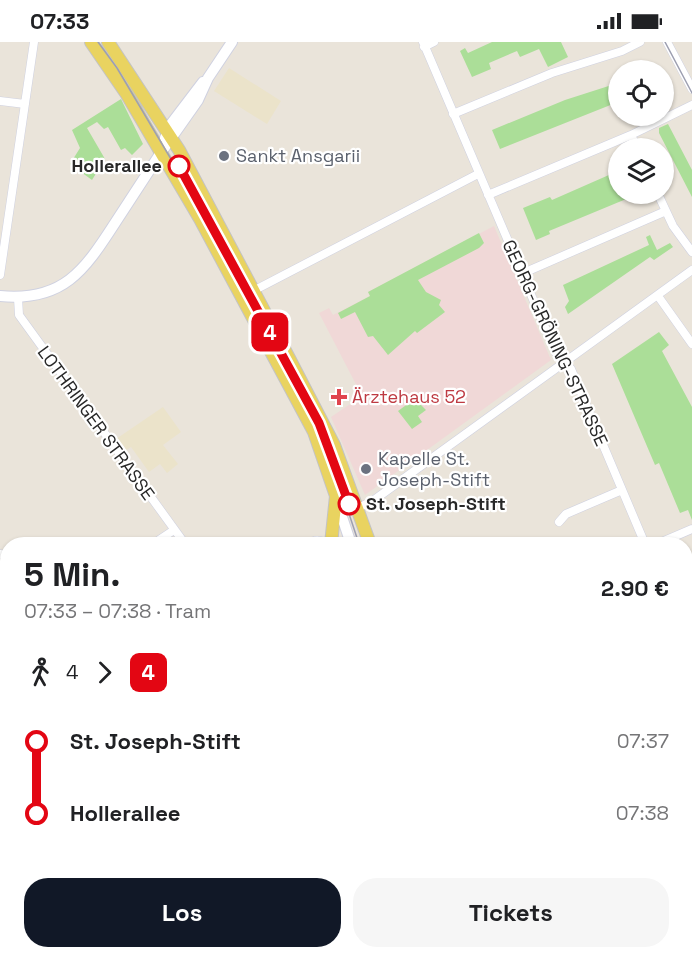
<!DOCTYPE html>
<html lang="de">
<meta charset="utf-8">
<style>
body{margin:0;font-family:"Space Grotesk",sans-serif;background:#f6f6f6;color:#202124;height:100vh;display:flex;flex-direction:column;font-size:22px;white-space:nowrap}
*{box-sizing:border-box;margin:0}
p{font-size:20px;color:#757577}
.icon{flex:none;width:33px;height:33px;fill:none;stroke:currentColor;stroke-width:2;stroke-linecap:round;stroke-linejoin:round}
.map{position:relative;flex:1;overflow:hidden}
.details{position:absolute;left:0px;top:495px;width:693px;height:422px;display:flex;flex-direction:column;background:#fff;border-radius:24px 24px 0 0;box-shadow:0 2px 4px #0004}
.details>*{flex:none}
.badge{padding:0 12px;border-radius:9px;font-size:21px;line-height:39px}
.buttons{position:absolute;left:608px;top:18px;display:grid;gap:12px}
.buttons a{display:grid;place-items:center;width:66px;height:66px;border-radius:50%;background:#fff;box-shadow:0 2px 4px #0004;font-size:30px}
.map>.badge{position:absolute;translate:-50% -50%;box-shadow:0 0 0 3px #fff}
.legs{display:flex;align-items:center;gap:9px;height:66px;padding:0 24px;font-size:20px}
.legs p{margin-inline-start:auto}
.summary{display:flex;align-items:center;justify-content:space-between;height:102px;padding:0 24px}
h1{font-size:33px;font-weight:600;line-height:45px}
.action{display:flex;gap:12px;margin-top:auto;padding:12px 24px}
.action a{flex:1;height:69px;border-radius:24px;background:#111827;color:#fff;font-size:24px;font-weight:600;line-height:69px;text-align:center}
.action a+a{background:#f6f6f6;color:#202124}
ul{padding:0 24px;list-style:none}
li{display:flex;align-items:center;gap:21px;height:72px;font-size:22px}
li i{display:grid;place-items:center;width:9px;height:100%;margin:0 8px;background:currentColor}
li i::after{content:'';width:15px;height:15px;margin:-8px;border:4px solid;border-radius:50%;background:#fff}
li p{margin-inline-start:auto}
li:first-child i{background:linear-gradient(#0000 50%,currentColor 0)}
li:last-child i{background:linear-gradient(currentColor 50%,#0000 0)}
.status{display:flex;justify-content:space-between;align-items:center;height:42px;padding:0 30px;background:#fff;direction:ltr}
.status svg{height:16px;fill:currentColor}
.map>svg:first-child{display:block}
.education{fill:#ebe3ca}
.medical{fill:#f0d8d7}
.green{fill:#abde98}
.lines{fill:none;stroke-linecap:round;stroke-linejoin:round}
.minor-casing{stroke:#cfd1e0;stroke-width:9}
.secondary-casing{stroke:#cfd1e0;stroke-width:12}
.primary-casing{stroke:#c3c3c3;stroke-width:14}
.minor{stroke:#fff;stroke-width:8}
.secondary{stroke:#fff;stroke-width:10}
.primary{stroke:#e9d360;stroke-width:12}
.tram{stroke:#9d9fb1;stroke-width:1.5}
.line-1-casing{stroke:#fff;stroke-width:14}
.line-1{stroke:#e30613;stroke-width:9}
.worship-dot{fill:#6b7280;stroke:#fff;stroke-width:2}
.stop-1-dot{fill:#fff;stroke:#e30613;stroke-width:3}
.health-dot{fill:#e0444e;stroke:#fff;stroke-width:2}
.labels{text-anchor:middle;stroke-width:4.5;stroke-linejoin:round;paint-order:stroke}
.worship-label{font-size:18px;fill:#5b616d;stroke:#fff;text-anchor:start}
.stop-label{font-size:18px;font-weight:bold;fill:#282828;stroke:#fff;text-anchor:end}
.street-label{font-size:18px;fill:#282828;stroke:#fff}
.health-label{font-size:18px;fill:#be3a42;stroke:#fff;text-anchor:start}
</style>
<div class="status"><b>07:33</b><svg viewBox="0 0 49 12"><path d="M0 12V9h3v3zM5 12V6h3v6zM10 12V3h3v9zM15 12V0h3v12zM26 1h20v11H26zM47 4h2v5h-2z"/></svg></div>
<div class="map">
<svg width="692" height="916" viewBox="0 0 692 916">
<rect width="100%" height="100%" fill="#eae4da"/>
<path class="education" d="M229,26L281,59L267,82L214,49Z
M163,365L181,390L163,403L178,422L167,431L160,422L149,430L131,405L125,409L116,397Z
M347,909H412L416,916H334Z"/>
<path class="medical" d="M494,184L551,318L365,453L331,375L362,354L319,271L329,266L333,273L370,254L368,250Z"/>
<path class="green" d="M492,0H561L568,15L548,25L539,7L520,15L517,9L489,21L491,27L472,35L460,9L465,6L468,11Z
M618,41V60L500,107L492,88L565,58Z
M121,57L143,102L132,113L125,106L121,108L108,85L104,87L97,80L87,86L105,117L92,138L70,122L80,106L72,88Z
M668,82L692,128V155L659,91V86Z
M618,129V152H630L631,155L549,189L550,192L536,198L523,166L550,155L552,158Z
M479,191L484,201L479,206L418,238L426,250L441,258L439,263L445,270L417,291L415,289L388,313L373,294L368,295L355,270L341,277L338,271L370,254L368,250Z
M650,193L657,208L670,201L673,205L654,218L650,215L568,272L565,265L569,259L563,243L649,203L646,195Z
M659,290L669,303L662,309L692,365V478L688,468L680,471L659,421L655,423L612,322Z
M420,353L422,356L418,360L426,368L418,374L422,380L412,387L398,369Z"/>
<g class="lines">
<g class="minor-casing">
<path id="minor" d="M423,0L556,311L571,327L645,502
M667,0L692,47
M424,5L434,0
M0,59L25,62
M453,72L552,31L622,9L640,0
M631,93L637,106
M658,152L673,184L692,210
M488,153L631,93L692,63
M521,232L666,169
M0,233L34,0
M253,249L478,132
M658,254L692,302
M18,256L19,273L185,502
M358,466L374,458L692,228
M559,480L566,472L622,448
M153,502L174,488
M308,502C315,497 321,498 329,502
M657,502L692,487
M0,512L8,513
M0,583L8,584
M686,593L692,607
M686,643L692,640
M0,655L8,663
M686,814H692
M0,871L8,885
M20,909L24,916
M154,916L167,909"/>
</g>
<g class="secondary-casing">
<path id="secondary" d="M165,96L171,82L203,40
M0,254C63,260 84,229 115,181C130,158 145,135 160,112L198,58L208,36L232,0
M337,460L351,502
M530,909L534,916
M541,909L545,916"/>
</g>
<g class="primary-casing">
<path id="primary" d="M91,0L126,51L200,177L314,390L336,454L331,502
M108,0L179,108L290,318L334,403L370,502
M213,909L214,916
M225,909V916"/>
</g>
<use href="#minor" class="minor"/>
<use href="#secondary" class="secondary"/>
<use href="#primary" class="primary"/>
<path class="tram" d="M98,0L117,26L197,161L313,376L331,417L359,502
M665,0L692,51
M538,909L542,916"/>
</g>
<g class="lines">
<g class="line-1-casing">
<path id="line-1" d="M179,124L319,381L349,462"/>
</g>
<use href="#line-1" class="line-1"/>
</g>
<g class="worship-dot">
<circle cx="224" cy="114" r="6"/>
<circle cx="366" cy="427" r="6"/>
</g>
<g class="stop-1-dot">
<circle cx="179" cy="124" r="10"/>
<circle cx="349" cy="462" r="10"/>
</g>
<path class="health-dot" d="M336 346h6v6h6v6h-6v6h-6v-6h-6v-6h6z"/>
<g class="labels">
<g class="worship-label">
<text x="236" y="120">Sankt Ansgarii</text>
<text x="378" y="423">Kapelle St.<tspan x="378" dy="21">Joseph-Stift</tspan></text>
</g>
<g class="stop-label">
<text x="162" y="130">Hollerallee</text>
<text x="366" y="468" text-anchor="start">St. Joseph-Stift</text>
</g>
<g class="street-label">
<text transform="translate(555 301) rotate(65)" y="6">GEORG-GRÖNING-STRASSE</text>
<text transform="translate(96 381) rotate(54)" y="6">LOTHRINGER STRASSE</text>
</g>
<g class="health-label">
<text x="352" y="361">Ärztehaus 52</text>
</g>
</g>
</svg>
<div class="buttons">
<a><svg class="icon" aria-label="locate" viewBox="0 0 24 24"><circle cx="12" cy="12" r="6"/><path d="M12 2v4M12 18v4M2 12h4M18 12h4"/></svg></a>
<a><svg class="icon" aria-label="layers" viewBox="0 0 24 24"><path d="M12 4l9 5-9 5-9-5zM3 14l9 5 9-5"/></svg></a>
</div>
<b class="badge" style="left:270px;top:290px;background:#e30613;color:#fff">4</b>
<section class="details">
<div class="summary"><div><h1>5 Min.</h1><p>07:33 – 07:38 · Tram</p></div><b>2.90 €</b></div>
<div class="legs"><svg class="icon" aria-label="walk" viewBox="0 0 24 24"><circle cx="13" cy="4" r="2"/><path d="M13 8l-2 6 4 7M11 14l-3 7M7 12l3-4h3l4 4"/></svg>4<svg class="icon" aria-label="forward" viewBox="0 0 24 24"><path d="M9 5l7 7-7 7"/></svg><b class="badge" style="background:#e30613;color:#fff">4</b></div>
<ul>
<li><i style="color:#e30613"></i><b>St. Joseph-Stift</b><p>07:37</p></li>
<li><i style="color:#e30613"></i><b>Hollerallee</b><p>07:38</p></li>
</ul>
<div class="action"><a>Los</a><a>Tickets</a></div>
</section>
</div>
